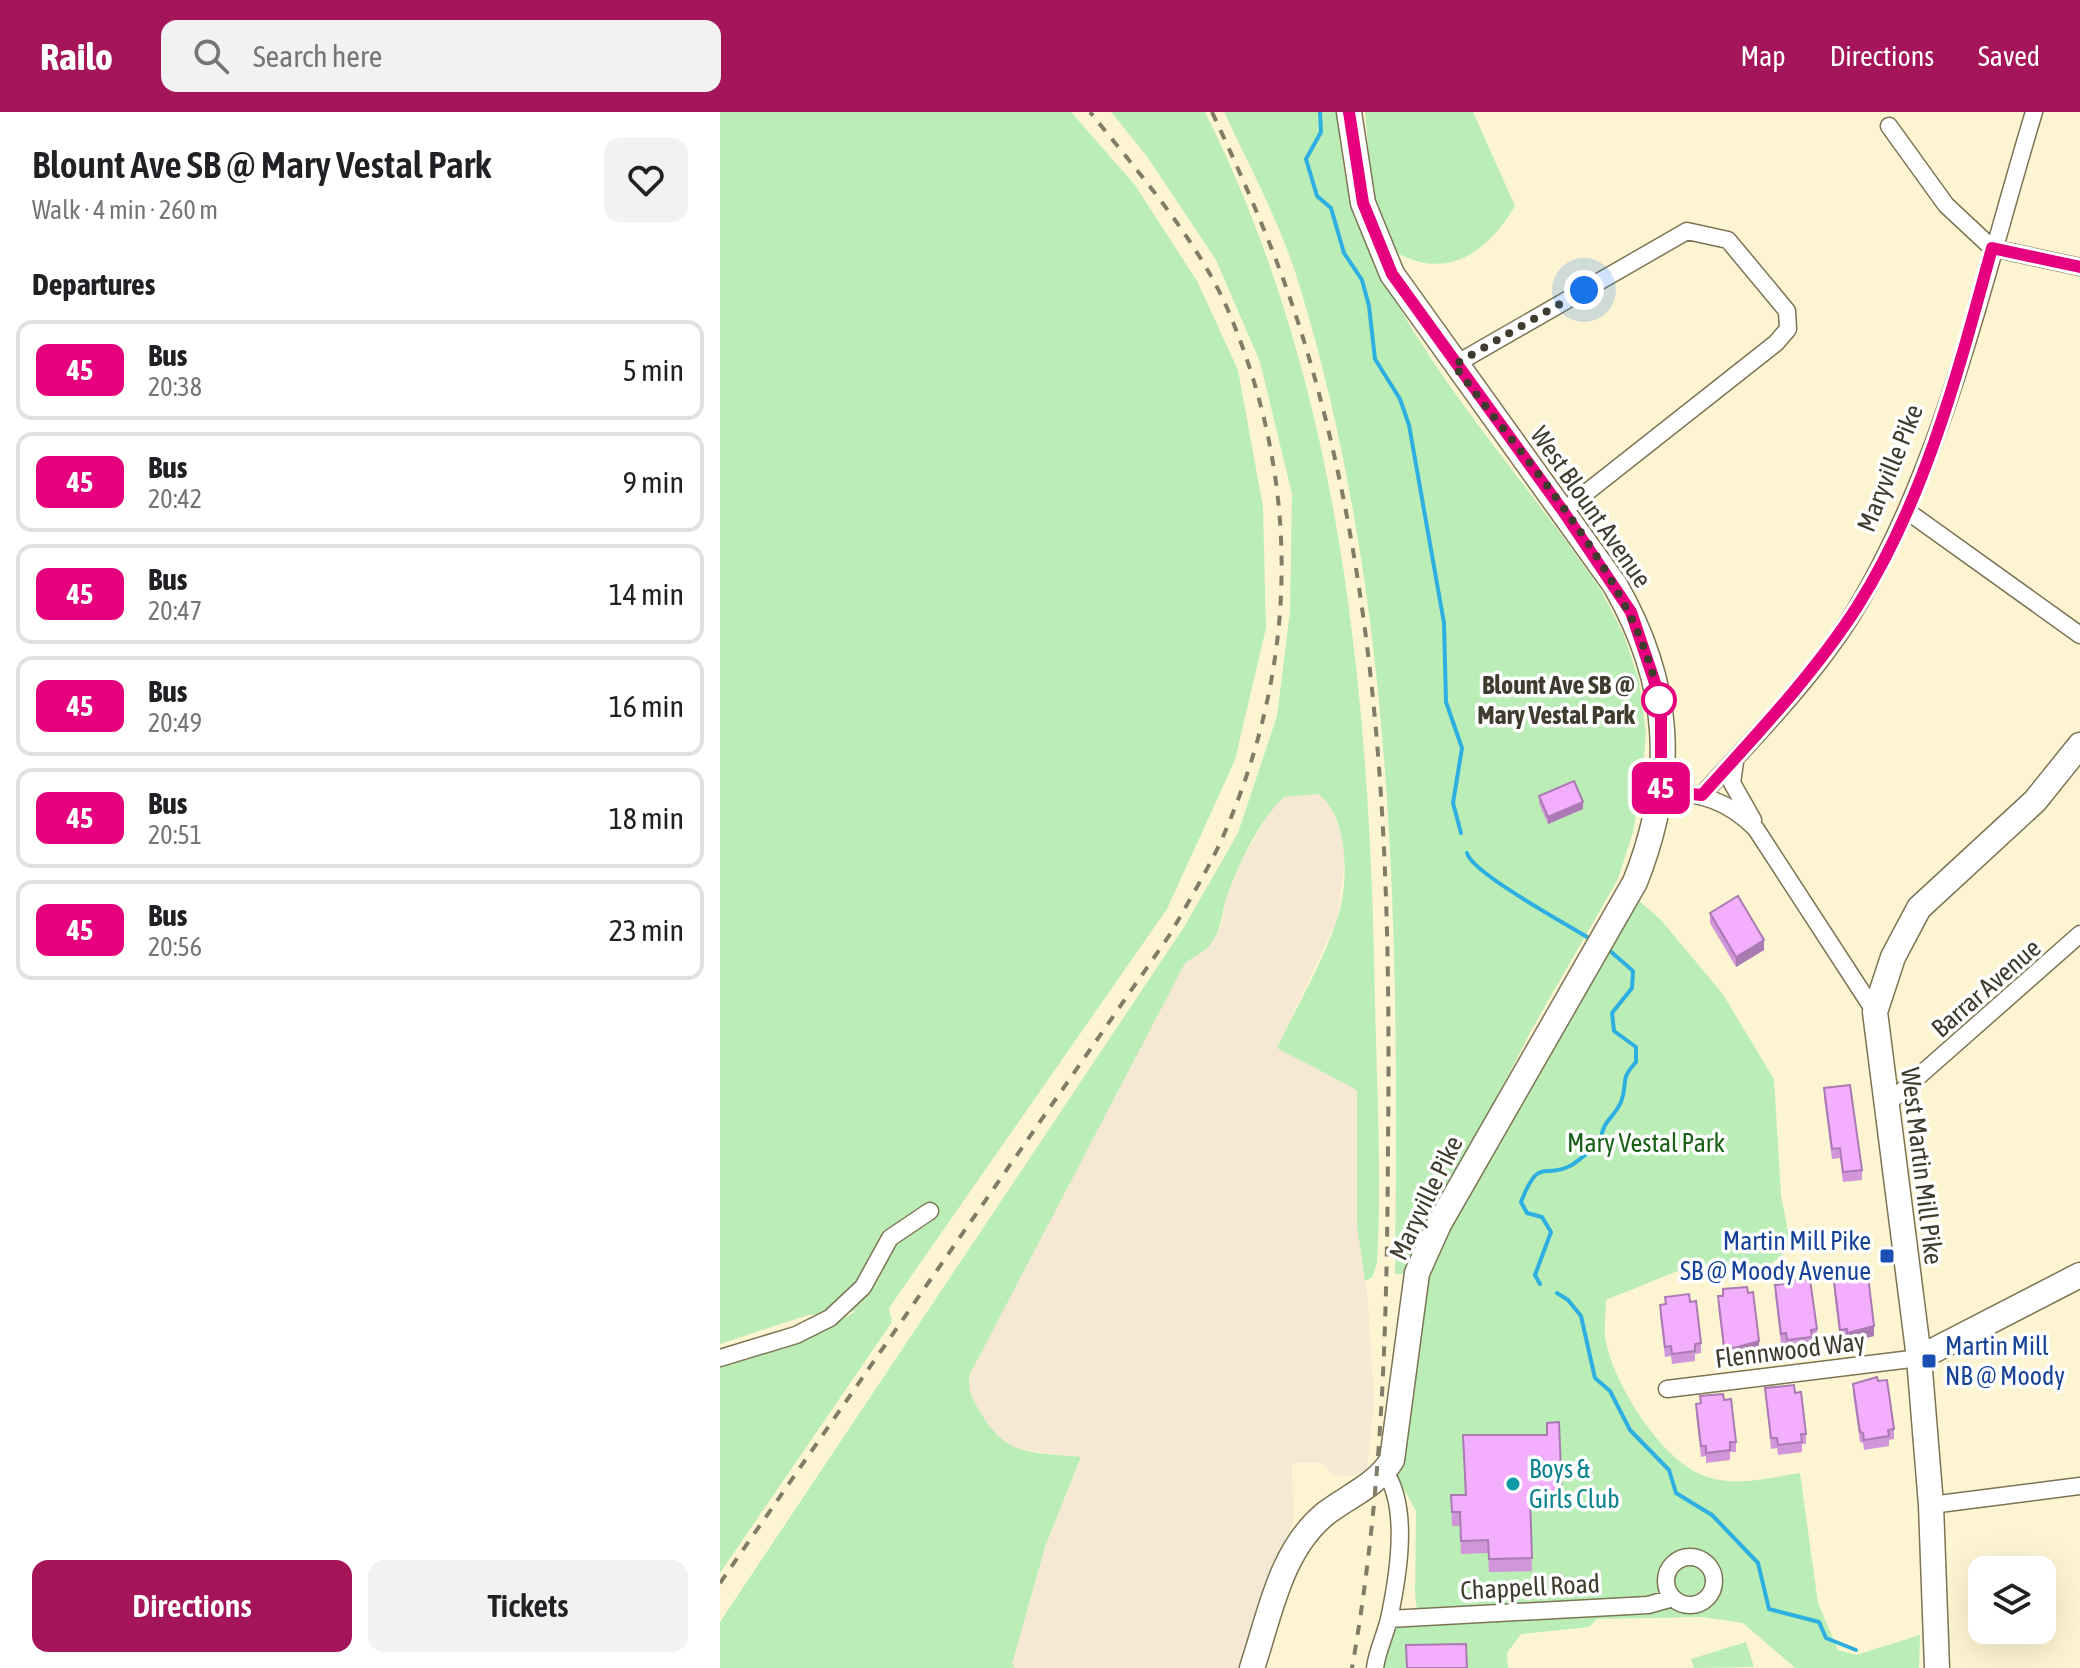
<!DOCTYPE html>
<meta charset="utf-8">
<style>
body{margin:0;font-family:"Asap Condensed",sans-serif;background:#f2f2f2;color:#202124;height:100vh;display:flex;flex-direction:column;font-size:30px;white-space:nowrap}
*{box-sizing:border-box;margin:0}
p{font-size:26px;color:#757577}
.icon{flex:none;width:44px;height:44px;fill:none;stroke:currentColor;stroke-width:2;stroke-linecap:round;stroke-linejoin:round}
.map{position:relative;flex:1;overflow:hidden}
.sheet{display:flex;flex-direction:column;background:#fff;width:720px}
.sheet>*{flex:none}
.badge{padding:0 16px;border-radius:12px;font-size:28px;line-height:52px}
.fabs{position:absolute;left:1248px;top:1444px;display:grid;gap:16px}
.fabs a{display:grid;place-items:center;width:88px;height:88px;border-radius:16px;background:#fff;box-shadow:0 8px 32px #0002;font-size:40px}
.you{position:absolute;width:40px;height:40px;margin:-20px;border:6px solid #fff;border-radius:50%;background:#1a73e8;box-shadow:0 0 0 12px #1a73e833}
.map>.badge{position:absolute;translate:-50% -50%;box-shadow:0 0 0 4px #fff}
h2{padding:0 32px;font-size:30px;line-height:72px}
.round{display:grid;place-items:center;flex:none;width:84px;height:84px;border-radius:16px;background:#f2f2f2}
.headline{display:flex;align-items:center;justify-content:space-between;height:136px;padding:0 32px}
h1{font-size:38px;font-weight:600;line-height:60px}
.button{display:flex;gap:16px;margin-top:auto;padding:16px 32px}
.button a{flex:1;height:92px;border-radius:16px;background:#a41659;color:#fff;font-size:32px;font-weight:600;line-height:92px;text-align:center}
.button a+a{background:#f2f2f2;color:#202124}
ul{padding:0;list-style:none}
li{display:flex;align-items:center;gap:24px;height:100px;margin:0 16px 12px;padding:0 16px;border:4px solid #e0e0e0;border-radius:16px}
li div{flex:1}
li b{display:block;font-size:30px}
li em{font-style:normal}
li .badge{min-width:88px;font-weight:700;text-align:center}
header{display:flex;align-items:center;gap:48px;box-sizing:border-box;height:112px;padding:0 40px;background:#a41659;color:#fff}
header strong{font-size:38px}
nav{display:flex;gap:44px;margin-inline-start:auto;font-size:28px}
.search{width:560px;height:72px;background:#f2f2f2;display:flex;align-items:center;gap:20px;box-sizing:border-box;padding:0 28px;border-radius:16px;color:#757577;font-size:30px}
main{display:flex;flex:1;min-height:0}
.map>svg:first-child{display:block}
.industrial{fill:#f5e9d5}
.green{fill:#bbedb7}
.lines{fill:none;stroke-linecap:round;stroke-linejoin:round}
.stream{stroke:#2eafe2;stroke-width:4}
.street-casing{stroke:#7c7454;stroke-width:19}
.secondary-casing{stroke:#7c7454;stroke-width:27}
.street{stroke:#fff;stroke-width:16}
.secondary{stroke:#fff;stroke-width:24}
.rail{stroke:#807c67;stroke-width:4;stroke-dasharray:10 10;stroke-linecap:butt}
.wall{fill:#d196da}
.shaded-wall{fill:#aa7ab2}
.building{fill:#f3affe;stroke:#aa7ab2;stroke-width:2}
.line-casing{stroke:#fff;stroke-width:18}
.line{stroke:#e6007e;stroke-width:12}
.walk{stroke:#3f3c2e;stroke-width:8;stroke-dasharray:0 14.4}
.stop-dot{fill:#fff;stroke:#e6007e;stroke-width:4}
.transit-dot{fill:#1a4fb4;stroke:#fff;stroke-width:3}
.culture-dot{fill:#0f9aa8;stroke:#fff;stroke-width:3}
.labels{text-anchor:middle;stroke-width:7;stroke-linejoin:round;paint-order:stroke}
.street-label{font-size:26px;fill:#3f3c2e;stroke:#fff}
.stop-label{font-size:26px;font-weight:bold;fill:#3f3c2e;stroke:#fff;text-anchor:end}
.park-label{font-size:26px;fill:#186117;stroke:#fff}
.transit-label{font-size:26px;fill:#164399;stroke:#fff;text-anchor:end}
.culture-label{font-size:26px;fill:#0d838f;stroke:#fff;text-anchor:start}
</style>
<header>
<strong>Railo</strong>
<div class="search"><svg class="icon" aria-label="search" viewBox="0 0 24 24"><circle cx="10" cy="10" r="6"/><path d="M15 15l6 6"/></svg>Search here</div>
<nav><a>Map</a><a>Directions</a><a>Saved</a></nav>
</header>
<main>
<section class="sheet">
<div class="headline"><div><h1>Blount Ave SB @ Mary Vestal Park</h1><p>Walk · 4 min · 260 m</p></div><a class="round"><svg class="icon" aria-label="heart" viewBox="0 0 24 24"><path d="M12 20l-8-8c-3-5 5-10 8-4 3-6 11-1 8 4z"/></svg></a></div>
<h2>Departures</h2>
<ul>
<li><span class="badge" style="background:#e6007e;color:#fff">45</span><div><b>Bus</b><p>20:38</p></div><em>5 min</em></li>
<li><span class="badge" style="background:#e6007e;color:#fff">45</span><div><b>Bus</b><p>20:42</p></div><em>9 min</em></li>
<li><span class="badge" style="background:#e6007e;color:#fff">45</span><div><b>Bus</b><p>20:47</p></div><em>14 min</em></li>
<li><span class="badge" style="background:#e6007e;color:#fff">45</span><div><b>Bus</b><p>20:49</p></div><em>16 min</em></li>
<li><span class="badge" style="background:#e6007e;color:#fff">45</span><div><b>Bus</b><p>20:51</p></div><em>18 min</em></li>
<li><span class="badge" style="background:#e6007e;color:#fff">45</span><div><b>Bus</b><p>20:56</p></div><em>23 min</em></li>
</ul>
<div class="button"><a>Directions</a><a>Tickets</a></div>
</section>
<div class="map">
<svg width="1360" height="1556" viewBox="0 0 1360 1556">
<rect width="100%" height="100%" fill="#fdf5d2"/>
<path class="industrial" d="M598,682L609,690L626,735L618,806L557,936L637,978V1113L647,1179L654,1290L647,1358L632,1364L613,1363L602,1351H572L573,1410L561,1436L519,1556H295L292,1552L325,1435L361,1346L288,1335L270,1317L247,1278L250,1262L465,850L489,835L502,813L505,791L519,753L550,699L564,685Z"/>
<path class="green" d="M0,0H351L415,73L477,169L518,258L543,395L546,516L515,648L447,797L169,1196L172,1210L0,1461V1251L106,1217L136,1199L88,1203L0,1232Z
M391,0H485C623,276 650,587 655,891C657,977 662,1065 657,1151L652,1166L645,1169L637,1113V978L557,936C577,894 602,852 617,808C629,773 630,706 598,682L564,685C537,711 519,751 506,787C501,804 502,818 490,833C484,840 473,845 465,851L250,1262C247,1278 251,1284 259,1298C286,1346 310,1339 361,1345L325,1435L292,1552L295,1556H0V1510L464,815L518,721L557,604L570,499L572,382L540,250L496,148L426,43Z
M504,0H618C620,37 625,79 639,114C694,249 799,358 881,478L904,523L919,568L926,621L922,670L913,720L898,767L812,917L745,1047L717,1089L684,1162H675C679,830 677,492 579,172C561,113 530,55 504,0Z
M645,0H753L795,94C767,141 727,169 675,140L652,79Z
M917,787L941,808L1002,881L1054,967L1061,1083L1071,1136L1043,1158H960L886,1188C886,1200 884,1214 885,1225C892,1270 940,1346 982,1363C1014,1376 1047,1366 1080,1361L1098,1491L1118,1538L1136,1543L1200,1523L1199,1556H1075L1023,1511L982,1505L877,1507L869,1515L801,1522L787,1541L788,1556H662L671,1515L699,1514L695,1483L696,1399L676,1363L705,1160Z
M1026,1530L1034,1555L974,1556L971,1547Z"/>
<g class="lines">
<path class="stream" d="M600,0L601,20L586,47L597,84L611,96L624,141L642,168L649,194L655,247L680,287L689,313L724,511L726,590L742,636L733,691L741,721
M747,741C752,761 845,811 867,825
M820,1172L815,1163L831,1120L822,1105L807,1101L801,1090C820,1042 823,1069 852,1053C861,1047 873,1036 881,1028C882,1009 894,1006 901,990C909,970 898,970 916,950V935L894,919L892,901L912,876L913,859L889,838
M837,1181L848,1188L861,1204L875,1266L890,1279L910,1318L949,1358L956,1381L992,1403L1038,1451L1049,1497L1099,1510L1106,1526L1136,1538"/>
<g class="street-casing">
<path id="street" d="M1169,14L1226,93L1272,136L1360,155
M734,253L967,119L1008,128L1067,199L1068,217L1056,231L843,399
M1187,399L1360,523
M1015,650L1012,671L1033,708
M941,679C980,681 1008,688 1036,717L1155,900
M982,683C1036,623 1099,561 1140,490C1227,341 1264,164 1314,0
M1165,994L1360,822
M0,1246L76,1223L110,1206L143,1175L170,1126L210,1099
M947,1277L1199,1246
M1211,1393L1360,1374
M946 1469a24 24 0 1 1 48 0a24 24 0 1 1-48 0Z
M669,1507L928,1493L953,1486
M655,1556C657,1539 665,1524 669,1507C678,1465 690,1396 665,1360"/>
</g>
<g class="secondary-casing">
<path id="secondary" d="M1199,1246L1360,1163
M532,1556C550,1503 560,1439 605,1402C628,1384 656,1374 672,1348L697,1161L719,1112L915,770C957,665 952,572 895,473L672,162L643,91L629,0
M1217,1556L1211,1393L1199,1246L1155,900L1173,845L1199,796L1315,689L1360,633"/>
</g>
<use href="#street" class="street"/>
<use href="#secondary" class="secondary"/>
<path class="rail" d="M492,0C527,75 560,150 584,229C663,488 671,764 668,1033C667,1211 663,1380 632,1556
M0,1471L451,821C469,788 490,755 505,720C579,548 581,370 508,198C477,127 418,60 370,0"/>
</g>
<path class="wall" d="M819,684L863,697L828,712L819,691Z
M990,801L1044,838L1016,855L990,811Z
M1104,976L1142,1058V1068L1123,1070L1120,1046L1112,1047L1104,986Z
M1119,1161L1154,1224L1127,1231V1228H1120L1114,1179V1169H1119Z
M1055,1173L1097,1217V1228H1092V1235L1067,1238L1066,1232H1061L1055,1183Z
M1003,1177L1039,1239L1014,1246L1004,1244L998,1194V1184H1003Z
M945,1185L970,1190L981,1231V1241L975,1242V1249L952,1252L951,1244L945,1245L940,1203V1193L945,1192Z
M1133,1272L1174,1317V1327L1169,1328V1334L1144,1338L1143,1331L1140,1330L1133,1282Z
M1045,1276L1075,1281L1086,1322V1332H1082V1340L1058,1343L1057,1336L1051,1337Z
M980,1284L1004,1288L1016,1330V1340H1010V1348L986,1351V1344L981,1345L976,1302V1292L980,1291Z
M743,1323L842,1383V1397L810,1398L812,1459L769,1460L768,1441L741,1442L740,1414H732L731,1383H745Z"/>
<path class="shaded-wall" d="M863,690V697L828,712V705Z
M1044,828V838L1016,855V845Z
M1154,1214V1224L1127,1231V1221Z
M1039,1229V1239L1014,1246V1236Z"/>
<path class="building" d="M854,669L863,690L828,705L819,684Z
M1018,784L1044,828L1016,845L990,801Z
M1130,973L1142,1058L1123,1060L1120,1036L1112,1037L1104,976Z
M1142,1158L1143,1165L1148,1164L1154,1214L1127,1221V1217L1120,1218L1114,1169L1120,1168L1119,1161Z
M1063,1168H1090L1097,1217L1091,1218L1092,1225L1067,1228L1066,1221L1061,1222L1055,1173L1064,1172Z
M1027,1175L1028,1181L1033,1180L1039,1229L1014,1236L1004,1234L998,1184H1003V1177Z
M969,1182L970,1190L976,1189L981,1231L975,1232V1239L952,1242L951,1234L945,1235L940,1193L946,1192L945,1185Z
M1157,1265L1158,1269L1167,1268L1174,1317L1168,1318L1169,1324L1144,1328L1143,1321L1140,1320L1133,1272Z
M1074,1273L1075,1281L1081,1280L1086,1322H1081L1082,1330L1058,1333L1057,1326H1051L1045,1276Z
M1003,1282L1004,1288L1011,1287L1016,1330H1010V1338L986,1341V1334H981L976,1292L981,1291L980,1284Z
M839,1310L842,1383L810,1385L812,1446L769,1447L768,1428L741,1429L740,1400H732L731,1383H746L743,1323H827V1311Z
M746,1532L747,1556H687L686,1533Z"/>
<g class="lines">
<g class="line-casing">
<path id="line" d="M629,0L643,91L672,162L843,399L911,500L936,574L941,605V679L982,683C1036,623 1094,562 1137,495C1205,388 1239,257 1272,136L1360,155"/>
</g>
<use href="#line" class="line"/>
<path class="walk" d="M864,178L734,253C806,350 917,469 939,588"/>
</g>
<circle class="stop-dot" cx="939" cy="588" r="16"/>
<g class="transit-dot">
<rect x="1159" y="1136" width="16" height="16" rx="4"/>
<rect x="1201" y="1241" width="16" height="16" rx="4"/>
</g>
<circle class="culture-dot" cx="793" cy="1372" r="8"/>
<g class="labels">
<g class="street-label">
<text transform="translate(1170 356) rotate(-68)" y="9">Maryville Pike</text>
<text transform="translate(871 395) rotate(55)" y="9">West Blount Avenue</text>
<text transform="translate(1266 876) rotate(-41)" y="9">Barrar Avenue</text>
<text transform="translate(1202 1054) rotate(83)" y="9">West Martin Mill Pike</text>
<text transform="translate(706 1086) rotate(-64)" y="9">Maryville Pike</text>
<text transform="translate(1070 1238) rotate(-7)" y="9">Flennwood Way</text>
<text transform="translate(810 1475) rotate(-3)" y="9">Chappell Road</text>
</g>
<g class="stop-label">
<text x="915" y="582">Blount Ave SB @<tspan x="915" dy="30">Mary Vestal Park</tspan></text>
</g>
<g class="park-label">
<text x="926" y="1040">Mary Vestal Park</text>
</g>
<g class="transit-label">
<text x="1151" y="1138">Martin Mill Pike<tspan x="1151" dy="30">SB @ Moody Avenue</tspan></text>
<text x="1225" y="1243" text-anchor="start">Martin Mill<tspan x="1225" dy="30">NB @ Moody</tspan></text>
</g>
<g class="culture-label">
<text x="809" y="1366">Boys &amp;<tspan x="809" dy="30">Girls Club</tspan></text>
</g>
</g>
</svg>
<div class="fabs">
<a><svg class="icon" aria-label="layers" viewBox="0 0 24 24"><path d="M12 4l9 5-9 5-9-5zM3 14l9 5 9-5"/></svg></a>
</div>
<div class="you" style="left:864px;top:178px"></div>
<b class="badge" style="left:941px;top:676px;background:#e6007e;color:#fff">45</b>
</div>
</main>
